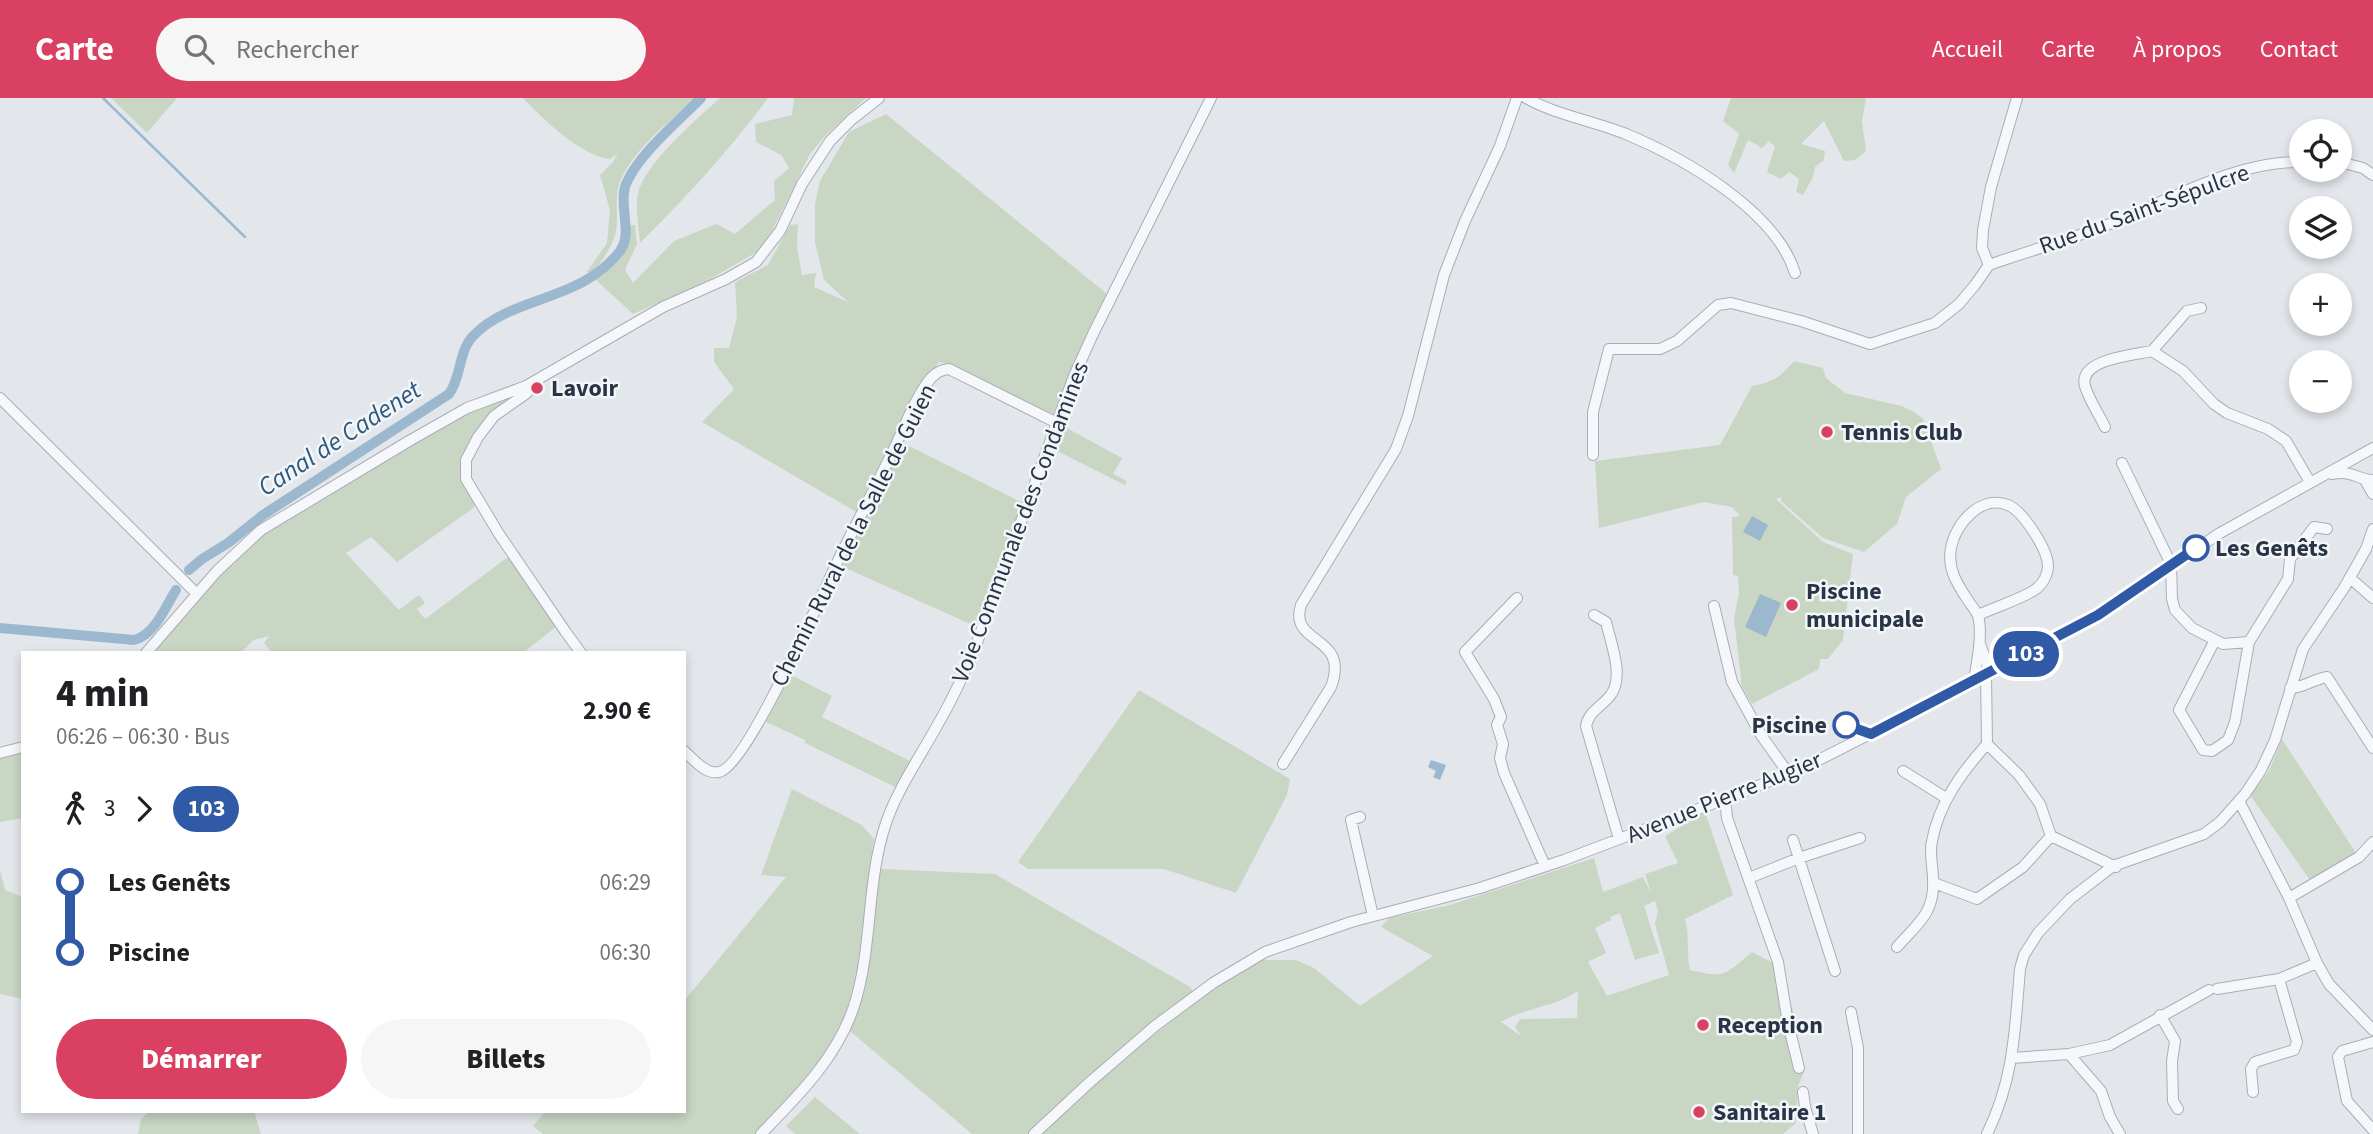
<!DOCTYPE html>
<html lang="fr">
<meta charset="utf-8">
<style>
body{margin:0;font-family:"Source Sans 3",sans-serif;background:#f6f6f6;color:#202124;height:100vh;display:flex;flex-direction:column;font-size:26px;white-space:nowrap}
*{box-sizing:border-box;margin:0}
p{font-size:23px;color:#757577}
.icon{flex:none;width:38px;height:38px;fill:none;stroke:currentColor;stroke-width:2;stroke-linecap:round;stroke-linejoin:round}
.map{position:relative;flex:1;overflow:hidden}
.details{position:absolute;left:21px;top:553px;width:665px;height:462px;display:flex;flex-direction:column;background:#fff;border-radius:0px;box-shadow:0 4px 10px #0003}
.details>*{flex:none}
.badge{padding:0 14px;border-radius:23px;font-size:24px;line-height:46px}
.fabs{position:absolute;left:2289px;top:21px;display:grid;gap:14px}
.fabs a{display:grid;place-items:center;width:63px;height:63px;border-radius:50%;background:#fff;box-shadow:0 4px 10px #0003;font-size:35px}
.map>.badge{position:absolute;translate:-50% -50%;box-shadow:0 0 0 4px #fff}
.legs{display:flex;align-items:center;gap:10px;height:77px;padding:0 35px;font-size:23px}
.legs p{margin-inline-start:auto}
.overview{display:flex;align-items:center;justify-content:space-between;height:119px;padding:0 35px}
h1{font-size:38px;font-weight:800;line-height:52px}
.primary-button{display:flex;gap:14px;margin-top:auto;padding:14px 35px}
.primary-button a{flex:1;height:80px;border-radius:42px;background:#d94062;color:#fff;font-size:28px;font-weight:800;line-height:80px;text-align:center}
.primary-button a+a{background:#f6f6f6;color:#202124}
ul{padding:0 35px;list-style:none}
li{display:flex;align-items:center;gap:24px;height:70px;font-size:26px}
li i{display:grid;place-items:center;width:10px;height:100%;margin:0 9px;background:currentColor}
li i::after{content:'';width:18px;height:18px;margin:-9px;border:5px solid;border-radius:50%;background:#fff}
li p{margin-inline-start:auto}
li:first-child i{background:linear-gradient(#0000 50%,currentColor 0)}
li:last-child i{background:linear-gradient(currentColor 50%,#0000 0)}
header{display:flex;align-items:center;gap:42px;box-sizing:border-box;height:98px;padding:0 35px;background:#d94062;color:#fff}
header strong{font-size:33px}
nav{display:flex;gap:38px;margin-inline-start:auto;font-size:24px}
.search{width:490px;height:63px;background:#f6f6f6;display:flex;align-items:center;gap:18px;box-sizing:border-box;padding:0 24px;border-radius:38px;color:#757577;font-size:26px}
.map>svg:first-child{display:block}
.green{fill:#c9d6c3;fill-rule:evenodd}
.water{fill:#9bb8ce}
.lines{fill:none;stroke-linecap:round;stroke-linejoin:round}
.stream{stroke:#9bb8ce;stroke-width:2.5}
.canal{stroke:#9bb8ce;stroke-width:10}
.street-casing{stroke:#a7aeb7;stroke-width:12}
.street{stroke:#f6f7fa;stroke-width:10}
.line-1-casing{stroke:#fff;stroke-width:16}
.line-1{stroke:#315aa6;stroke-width:10}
.poi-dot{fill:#d94062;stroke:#f3f6f9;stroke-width:2.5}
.stop-1-dot{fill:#fff;stroke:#315aa6;stroke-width:3.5}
.labels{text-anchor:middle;stroke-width:5;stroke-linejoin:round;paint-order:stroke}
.street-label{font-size:24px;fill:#293546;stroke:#f3f6f9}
.poi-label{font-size:24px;font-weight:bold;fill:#293546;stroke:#f3f6f9;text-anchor:start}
.stop-label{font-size:24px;font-weight:bold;fill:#293546;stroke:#f3f6f9;text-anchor:start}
.water-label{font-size:26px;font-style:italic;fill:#2f587d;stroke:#f3f6f9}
</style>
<header>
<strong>Carte</strong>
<div class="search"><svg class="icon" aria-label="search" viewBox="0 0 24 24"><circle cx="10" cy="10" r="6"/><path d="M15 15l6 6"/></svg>Rechercher</div>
<nav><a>Accueil</a><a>Carte</a><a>À propos</a><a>Contact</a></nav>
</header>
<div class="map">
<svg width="2373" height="1036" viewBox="0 0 2373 1036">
<rect width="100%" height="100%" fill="#e3e7ec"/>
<path class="green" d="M111,0H177L147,35Z
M523,0H695C669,25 639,46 622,79C613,96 619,115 616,133C613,149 602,162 593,175L587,174L607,145L610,112L600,77L613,64L618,55L610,61C580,57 544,22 523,0Z
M720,0H768C729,53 686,99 640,145C639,130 635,110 638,95C645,65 697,21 720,0Z
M794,0H866L825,38L810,56L769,139L757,154L703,185L633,216L596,182C617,169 626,151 630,127H635L637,146L625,172L633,185L674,143L716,126L735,136L775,102L774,83L789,70L781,57L756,44L755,26L792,17Z
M1731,0H1866L1862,23L1866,53L1855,62L1844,63L1824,23L1801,46L1825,53L1824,62L1815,69L1813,79L1803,97L1796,94L1799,81L1789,74L1781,81L1767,74L1775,49L1769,43L1762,50L1748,42L1734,75L1728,67L1739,36L1723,23Z
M886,16L1107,196L1088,237L1057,315L1050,316L953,268L939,264L926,282L858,415L702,324L734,291L714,264V250H729L737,219L735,184L768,167L790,127L798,126L797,150L802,177L816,175L814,189L848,204L824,182L815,144V106L820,83L849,34Z
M1794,263L1823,270L1826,280L1845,295L1902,308L1914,314L1923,321L1941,371L1906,399L1897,426L1864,454L1823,440L1781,403L1782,399L1776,401L1823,444L1853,456L1843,542L1828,561H1820L1819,571L1752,606L1742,589L1734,520L1739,495L1738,478L1733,477L1732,419L1740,418L1732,409L1704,404L1599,430L1595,363L1720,347L1752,288C1774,284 1779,280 1794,263Z
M514,297L461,364L477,405L472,411L397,464L371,439L346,455L399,512L419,497L425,505L417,511L425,521L508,459L557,528L523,555H272L264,545L269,538L254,542L240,555H152L203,494L263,437L427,337L467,315Z
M1065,329L1122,360L1113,376L1127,383L1125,387L1057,353Z
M901,344L1023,405L979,530L841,468L866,419Z
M789,576L832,598L822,619L912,664L897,690L805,645V642L764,623Z
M1139,592L1290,681L1287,697L1236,795L1164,771H1028L1018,764Z
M2282,641L2356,755L2310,782L2250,697L2269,673Z
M23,654V720L0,724V661Z
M792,691L862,727L874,741C862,812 866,892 826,955C807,985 781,1010 756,1036H543L533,1028L546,1013H684V903L786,779L761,777Z
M1705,714L1733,797L1685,821C1690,840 1686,853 1690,872C1727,881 1725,876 1752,854L1773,865L1780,896L1779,904L1792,909L1804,974L1798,988L1796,1025L1783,1036H1042L1115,968L1198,902L1259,862H1296L1314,870L1360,908L1433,858L1381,829L1389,820L1450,807L1594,760L1603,794L1643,779L1651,795L1645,776L1678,765L1665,738ZM1655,803L1658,813L1655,826L1669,877L1607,898L1588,864L1606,855L1595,830L1611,822L1610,819L1620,815L1635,862L1659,855L1644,808ZM1578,893L1577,920L1520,921L1515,929L1521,938L1501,924C1524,910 1555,909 1578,893Z
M881,771L995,776L1190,889L1193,893L1075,993L1029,1036H972L850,933L860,903Z
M0,772L5,792L23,799V901L0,896Z
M815,999L860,1036H795L786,1028Z
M150,1013H254L261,1036H138L141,1021Z"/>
<path class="water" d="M1752,418L1768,427L1760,443L1743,434Z
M1760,496L1781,505L1766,539L1745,529Z
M1431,662L1446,667L1440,682L1433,679L1436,673L1428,669Z"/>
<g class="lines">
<path class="stream" d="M103,0L245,139"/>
<path class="canal" d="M189,472L202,461L228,445L263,417L449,296C462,278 458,253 474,237C514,197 581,204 620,153C633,135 619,109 625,89C635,59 679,23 701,0
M0,530L134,542C155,537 165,509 176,492"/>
<g class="street-casing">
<path id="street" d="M1526,0C1556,17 1594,23 1626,36C1684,60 1776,113 1795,175
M2340,64L2363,70L2373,77
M1989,167C2031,152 2076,140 2117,123C2175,99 2238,63 2301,64
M1989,167L1982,150L1983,132L1991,89L2017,0
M2152,253L2187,213L2201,210
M526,288L527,295L494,318L478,339L466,362V381L499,436L565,533L581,555
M0,300L196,495
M2105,329C2099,316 2089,302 2085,288C2078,261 2134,257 2152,253L2183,273L2214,306L2227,315L2268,331L2286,343L2310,384
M1593,357V314L1609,251H1660L1677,243L1718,207L1731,205L1801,223L1870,246L1935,225L1959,206L1975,187L1989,167
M2122,365L2171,466L2172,501L2175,512L2192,530L2223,546L2249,544L2288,481L2290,461L2314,429L2327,431
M2332,376C2355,372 2356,382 2373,382
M2365,382L2373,396
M2350,480L2373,500
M1517,500L1465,554L1494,601L1501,619L1497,627L1503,646L1500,660L1504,675L1545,768
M1714,508L1732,584L1761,637L1788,675
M1594,517L1606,524C1611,546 1625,579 1610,598C1601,609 1589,613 1586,628L1619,741
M2215,542L2179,612L2203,652L2212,653L2228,642L2235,624L2249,544
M1980,546L1990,574
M146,555L217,473L261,432L409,343L467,310L526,288L663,209L726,181L756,164L780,133L802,86L830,43L851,22L879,0
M1986,576L1987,646L2019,677L2040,706L2051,738L2116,769
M1974,582C1977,564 1983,535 1978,518C1976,513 1972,508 1969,504C1958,487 1947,472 1951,450C1955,426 1981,396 2008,407C2023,413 2048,452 2048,468C2048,476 2043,486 2036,491C2024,500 1993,510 1978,517
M2290,590C2304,590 2313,581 2327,579L2373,650
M684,653C693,661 706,677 719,674C746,670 826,488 841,456C859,421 877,386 894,351C904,330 916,298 931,280C937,274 941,272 949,271L1057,325
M0,655L23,649
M1283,666L1331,589C1351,536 1288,548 1301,507L1396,351L1408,318L1444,177L1465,123L1500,48L1517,0
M1903,673L1946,700
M1725,700L1727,720L1778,864L1788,925L1799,970
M2239,703L2289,800L2317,865L2329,886L2373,932
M1360,719L1351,722L1373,818
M1793,742L1835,873
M1749,780L1799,760L1860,740
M1934,785L1977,801L2023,769L2051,738
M2289,800L2359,759L2373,744
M1897,849C1918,825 1935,815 1933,781C1933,769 1929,755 1932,743C1939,705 1962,674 1987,646
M2217,891L2279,881L2317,865
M1851,914L1858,950V1036
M2160,917L2175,943L2172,963L2173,1003L2178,1011
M2373,944L2342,953L2338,959L2347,1003L2373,1032
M2069,956L2101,993L2110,1019L2120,1036
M2012,960L2069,956L2110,947L2209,892
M1803,994L1805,1009L1813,1036
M2253,994L2251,971L2255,964L2294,952L2297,944L2279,881
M761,1036C798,998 837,960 854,908C873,849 866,784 886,725C898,690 920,659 938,626C952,602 964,576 975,550L1074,278L1093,236L1211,0
M1034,1036L1090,984L1155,928L1213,885L1265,854L1351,824L1480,790L1564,762L1743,694L1809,667L2060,539L2098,517L2220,435L2373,350
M1987,1036C2014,981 2015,931 2020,871L2024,857L2038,835L2070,801L2113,768L2204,736L2220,724L2245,696L2261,672L2275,642L2303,551L2344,490L2366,451L2373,431"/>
</g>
<use href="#street" class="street"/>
</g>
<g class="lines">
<g class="line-1-casing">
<path id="line-1" d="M1846,627L1871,636L2098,517L2196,450"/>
</g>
<use href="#line-1" class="line-1"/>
</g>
<g class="poi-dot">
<circle cx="537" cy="290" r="7"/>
<circle cx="1827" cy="334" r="7"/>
<circle cx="1792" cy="507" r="7"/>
<circle cx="1703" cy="927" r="7"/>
<circle cx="1699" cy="1014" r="7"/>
</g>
<g class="stop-1-dot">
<circle cx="2196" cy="450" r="12"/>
<circle cx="1846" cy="627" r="12"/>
</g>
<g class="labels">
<g class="street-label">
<text transform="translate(2144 111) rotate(-20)" y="8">Rue du Saint-Sépulcre</text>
<text transform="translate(1020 424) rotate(-69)" y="8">Voie Communale des Condamines</text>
<text transform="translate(853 437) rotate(-63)" y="8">Chemin Rural de la Salle de Guien</text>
<text transform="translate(1724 699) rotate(-22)" y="8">Avenue Pierre Augier</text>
</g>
<g class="poi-label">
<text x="551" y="298">Lavoir</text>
<text x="1841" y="342">Tennis Club</text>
<text x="1806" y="501">Piscine<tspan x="1806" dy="28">municipale</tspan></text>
<text x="1717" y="935">Reception</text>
<text x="1713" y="1022">Sanitaire 1</text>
</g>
<g class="stop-label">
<text x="2215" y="458">Les Genêts</text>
<text x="1827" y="635" text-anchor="end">Piscine</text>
</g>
<g class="water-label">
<text transform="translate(339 340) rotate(-33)" y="9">Canal de Cadenet</text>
</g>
</g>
</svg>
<div class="fabs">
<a><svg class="icon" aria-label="locate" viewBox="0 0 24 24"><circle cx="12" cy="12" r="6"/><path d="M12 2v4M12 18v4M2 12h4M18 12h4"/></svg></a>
<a><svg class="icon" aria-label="layers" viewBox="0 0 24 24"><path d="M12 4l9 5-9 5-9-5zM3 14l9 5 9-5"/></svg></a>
<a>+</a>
<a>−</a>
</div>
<b class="badge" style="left:2026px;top:556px;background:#315aa6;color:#fff">103</b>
<section class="details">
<div class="overview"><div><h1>4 min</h1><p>06:26 – 06:30 · Bus</p></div><b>2.90 €</b></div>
<div class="legs"><svg class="icon" aria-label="walk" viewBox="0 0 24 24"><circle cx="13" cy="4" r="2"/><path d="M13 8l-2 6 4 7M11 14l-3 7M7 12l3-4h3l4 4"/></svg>3<svg class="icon" aria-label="forward" viewBox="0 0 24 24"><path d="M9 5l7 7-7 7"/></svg><b class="badge" style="background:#315aa6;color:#fff">103</b></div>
<ul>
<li><i style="color:#315aa6"></i><b>Les Genêts</b><p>06:29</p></li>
<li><i style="color:#315aa6"></i><b>Piscine</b><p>06:30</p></li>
</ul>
<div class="primary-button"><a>Démarrer</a><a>Billets</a></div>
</section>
</div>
